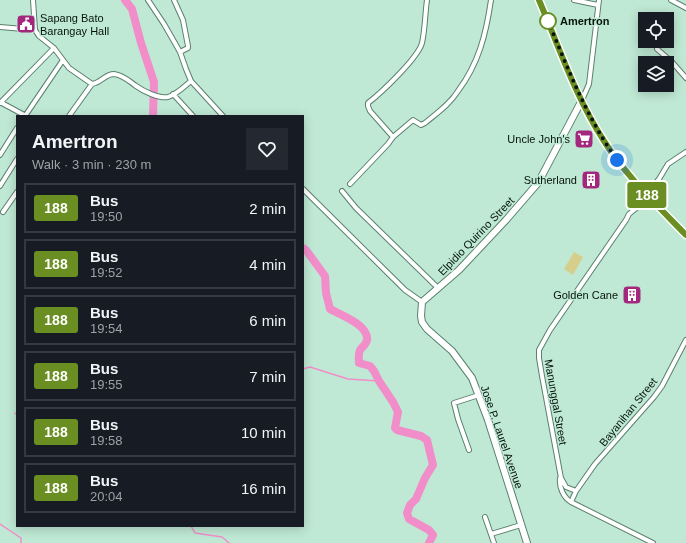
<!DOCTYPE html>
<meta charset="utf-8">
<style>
body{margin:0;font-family:Helvetica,sans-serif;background:#242831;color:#f1f3f6;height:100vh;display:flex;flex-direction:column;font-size:15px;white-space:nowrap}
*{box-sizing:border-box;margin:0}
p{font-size:13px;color:#9ea1a6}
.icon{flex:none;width:22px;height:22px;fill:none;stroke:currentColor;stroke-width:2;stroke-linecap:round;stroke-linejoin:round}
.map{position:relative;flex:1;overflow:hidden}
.panel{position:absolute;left:16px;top:115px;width:288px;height:412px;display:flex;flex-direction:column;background:#171b24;border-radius:0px;box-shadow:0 2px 10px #0003}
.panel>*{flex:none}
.badge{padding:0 8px;border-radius:3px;font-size:14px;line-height:26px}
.fabs{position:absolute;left:638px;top:12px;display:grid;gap:8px}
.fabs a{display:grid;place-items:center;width:36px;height:36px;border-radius:0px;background:#171b24;box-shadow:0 2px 10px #0003;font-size:20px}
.you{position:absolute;width:20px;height:20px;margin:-10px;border:3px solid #fff;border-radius:50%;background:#1a73e8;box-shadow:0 0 0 6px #1a73e833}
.map>.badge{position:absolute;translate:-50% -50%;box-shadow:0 0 0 2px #fff}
.round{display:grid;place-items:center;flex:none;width:42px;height:42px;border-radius:0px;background:#242831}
.summary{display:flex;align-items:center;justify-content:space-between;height:68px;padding:0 16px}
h1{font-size:19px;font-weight:600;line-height:30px}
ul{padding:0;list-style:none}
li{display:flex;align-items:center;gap:12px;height:50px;margin:0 8px 6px;padding:0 8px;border:2px solid #363941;border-radius:0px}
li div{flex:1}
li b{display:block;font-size:15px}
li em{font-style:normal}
li .badge{min-width:44px;font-weight:700;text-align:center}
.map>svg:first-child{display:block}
.green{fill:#d6cf8c}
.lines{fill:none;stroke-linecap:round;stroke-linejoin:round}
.stream{stroke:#f18eca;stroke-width:1.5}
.river{stroke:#f18eca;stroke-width:8}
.street-casing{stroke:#5a806e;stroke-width:6}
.secondary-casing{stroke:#5a806e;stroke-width:8}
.street{stroke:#fff;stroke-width:4}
.secondary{stroke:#fff;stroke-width:6}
.line-casing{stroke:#fff;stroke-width:9}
.line{stroke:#6b8e23;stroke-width:6}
.walk{stroke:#05140d;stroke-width:4;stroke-dasharray:0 7.2}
.stop-dot{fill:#fff;stroke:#6b8e23;stroke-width:2}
.labels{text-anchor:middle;stroke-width:3;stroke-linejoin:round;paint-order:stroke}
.poi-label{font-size:11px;fill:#05140d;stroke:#bfe9d4;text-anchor:end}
.stop-label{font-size:11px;font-weight:bold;fill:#05140d;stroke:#bfe9d4;text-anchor:start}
.street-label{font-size:11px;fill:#05140d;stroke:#bfe9d4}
</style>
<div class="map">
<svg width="686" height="543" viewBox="0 0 686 543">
<rect width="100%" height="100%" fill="#bfe9d4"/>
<path class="green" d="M574,252L583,257L573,275L564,269Z"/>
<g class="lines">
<path class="stream" d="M303,369L310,367L348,379L379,381
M15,413L17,415
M0,524L21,538V543
M191,526L195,533L222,537L229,543"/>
<path class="river" d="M125,0L132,9L141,43L154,82L153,116
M303,248L306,250L325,276L326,293L330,309C341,315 369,325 367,340C366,345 362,347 360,350C358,354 359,359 359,363L370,366L374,371L379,381L393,402L398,412L395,428L397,430L421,436L427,440L433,465L425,478L416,499L410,505L407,513L409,519L429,530L433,535L429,543"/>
<g class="street-casing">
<path id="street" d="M33,0L35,30
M148,0L164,24L180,52L186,69L191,81L223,116
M174,0L183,20L188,46V48L180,52
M427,0C425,14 425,30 422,43C418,58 381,93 368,103V106L370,111L393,137L413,120L421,125L425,123C437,113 450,104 458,91C479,63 486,34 491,0
M574,0L598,5
M671,0L686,8
M0,27L35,30
M35,30L39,36L54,48L69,68L92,84C101,83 105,74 114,74C123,75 129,81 136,86C143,91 159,99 168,97C176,95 185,86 191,81
M657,49L672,62L686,78
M173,94L193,116
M582,100L589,84L599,0
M0,102L26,116
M0,103L54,48
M25,116L63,60
M69,116L92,84
M0,155L17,128
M350,184L388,144L393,137
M0,186L17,159
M303,189L405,290L422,302
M342,191L356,208L438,288
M646,195L659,179L668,164L686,152
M3,212L17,192
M469,450L458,419L454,403L479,395
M560,478C559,487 563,497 571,502
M576,491L566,487L561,478L542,376L539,358V350L550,330L626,220L629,214L649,198
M485,517L494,543
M491,534L521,525
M653,543L571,502L576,491L595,464L654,397L662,386L686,340"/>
</g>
<g class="secondary-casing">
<path id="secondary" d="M539,0C559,47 576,97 604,141C626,176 657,205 686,235
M527,543L488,420L472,378L452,351L427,329L422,322L421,316L422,302L459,270L506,220L538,183L582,100"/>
</g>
<use href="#street" class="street"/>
<use href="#secondary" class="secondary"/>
</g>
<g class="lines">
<g class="line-casing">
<path id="line" d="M539,0C559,47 576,98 604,141C626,176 657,205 686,235"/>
</g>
<use href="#line" class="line"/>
<path class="walk" d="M548,21C568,69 587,118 617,160"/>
</g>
<defs>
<g id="civic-square" transform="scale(1)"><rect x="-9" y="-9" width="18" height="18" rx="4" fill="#a3287d" stroke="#bfe9d4"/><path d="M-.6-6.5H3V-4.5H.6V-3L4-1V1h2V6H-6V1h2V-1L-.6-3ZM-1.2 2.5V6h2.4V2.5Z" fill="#fff"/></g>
<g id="supermarket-square" transform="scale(1)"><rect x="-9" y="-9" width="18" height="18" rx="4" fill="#a3287d" stroke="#bfe9d4"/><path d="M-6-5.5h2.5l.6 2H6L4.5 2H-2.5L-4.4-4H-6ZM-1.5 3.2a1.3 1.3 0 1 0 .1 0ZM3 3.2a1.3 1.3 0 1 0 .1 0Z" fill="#fff"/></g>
<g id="building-square" transform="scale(1)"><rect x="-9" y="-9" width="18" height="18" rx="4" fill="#a3287d" stroke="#bfe9d4"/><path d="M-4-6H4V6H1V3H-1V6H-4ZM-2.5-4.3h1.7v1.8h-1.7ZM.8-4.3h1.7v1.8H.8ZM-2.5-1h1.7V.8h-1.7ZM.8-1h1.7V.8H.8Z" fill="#fff"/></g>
</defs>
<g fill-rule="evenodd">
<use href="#civic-square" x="26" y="24"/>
<use href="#supermarket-square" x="584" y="139"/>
<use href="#building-square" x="591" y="180"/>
<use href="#building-square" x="632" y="295"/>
</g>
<circle class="stop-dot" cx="548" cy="21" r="8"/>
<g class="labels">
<g class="poi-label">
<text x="40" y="22" text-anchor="start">Sapang Bato<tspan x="40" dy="13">Barangay Hall</tspan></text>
<text x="570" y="143">Uncle John's</text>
<text x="577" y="184">Sutherland</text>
<text x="618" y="299">Golden Cane</text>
</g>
<g class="stop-label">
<text x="560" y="25">Amertron</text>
</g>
<g class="street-label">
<text transform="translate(476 236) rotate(-46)" y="4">Elpidio Quirino Street</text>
<text transform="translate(556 402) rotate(80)" y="4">Manunggal Street</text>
<text transform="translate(628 412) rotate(-51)" y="4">Bayanihan Street</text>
<text transform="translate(502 437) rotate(71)" y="4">Jose P. Laurel Avenue</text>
</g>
</g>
</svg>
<div class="fabs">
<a><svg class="icon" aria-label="locate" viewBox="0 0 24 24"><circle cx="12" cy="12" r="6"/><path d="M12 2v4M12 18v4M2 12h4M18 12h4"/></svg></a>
<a><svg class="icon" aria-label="layers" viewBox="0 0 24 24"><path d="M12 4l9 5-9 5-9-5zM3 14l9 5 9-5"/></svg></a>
</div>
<div class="you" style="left:617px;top:160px"></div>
<b class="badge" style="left:647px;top:195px;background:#6b8e23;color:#fff">188</b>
<section class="panel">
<div class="summary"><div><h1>Amertron</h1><p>Walk · 3 min · 230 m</p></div><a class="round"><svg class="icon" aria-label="heart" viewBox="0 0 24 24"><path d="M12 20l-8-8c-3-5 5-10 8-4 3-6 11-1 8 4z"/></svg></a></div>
<ul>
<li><span class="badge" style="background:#6b8e23;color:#fff">188</span><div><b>Bus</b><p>19:50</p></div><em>2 min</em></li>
<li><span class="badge" style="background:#6b8e23;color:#fff">188</span><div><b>Bus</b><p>19:52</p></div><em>4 min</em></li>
<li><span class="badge" style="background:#6b8e23;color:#fff">188</span><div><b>Bus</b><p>19:54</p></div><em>6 min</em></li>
<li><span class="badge" style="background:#6b8e23;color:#fff">188</span><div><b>Bus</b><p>19:55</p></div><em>7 min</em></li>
<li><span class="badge" style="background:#6b8e23;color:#fff">188</span><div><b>Bus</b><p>19:58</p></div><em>10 min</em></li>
<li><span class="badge" style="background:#6b8e23;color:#fff">188</span><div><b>Bus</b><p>20:04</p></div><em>16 min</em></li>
</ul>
</section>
</div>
